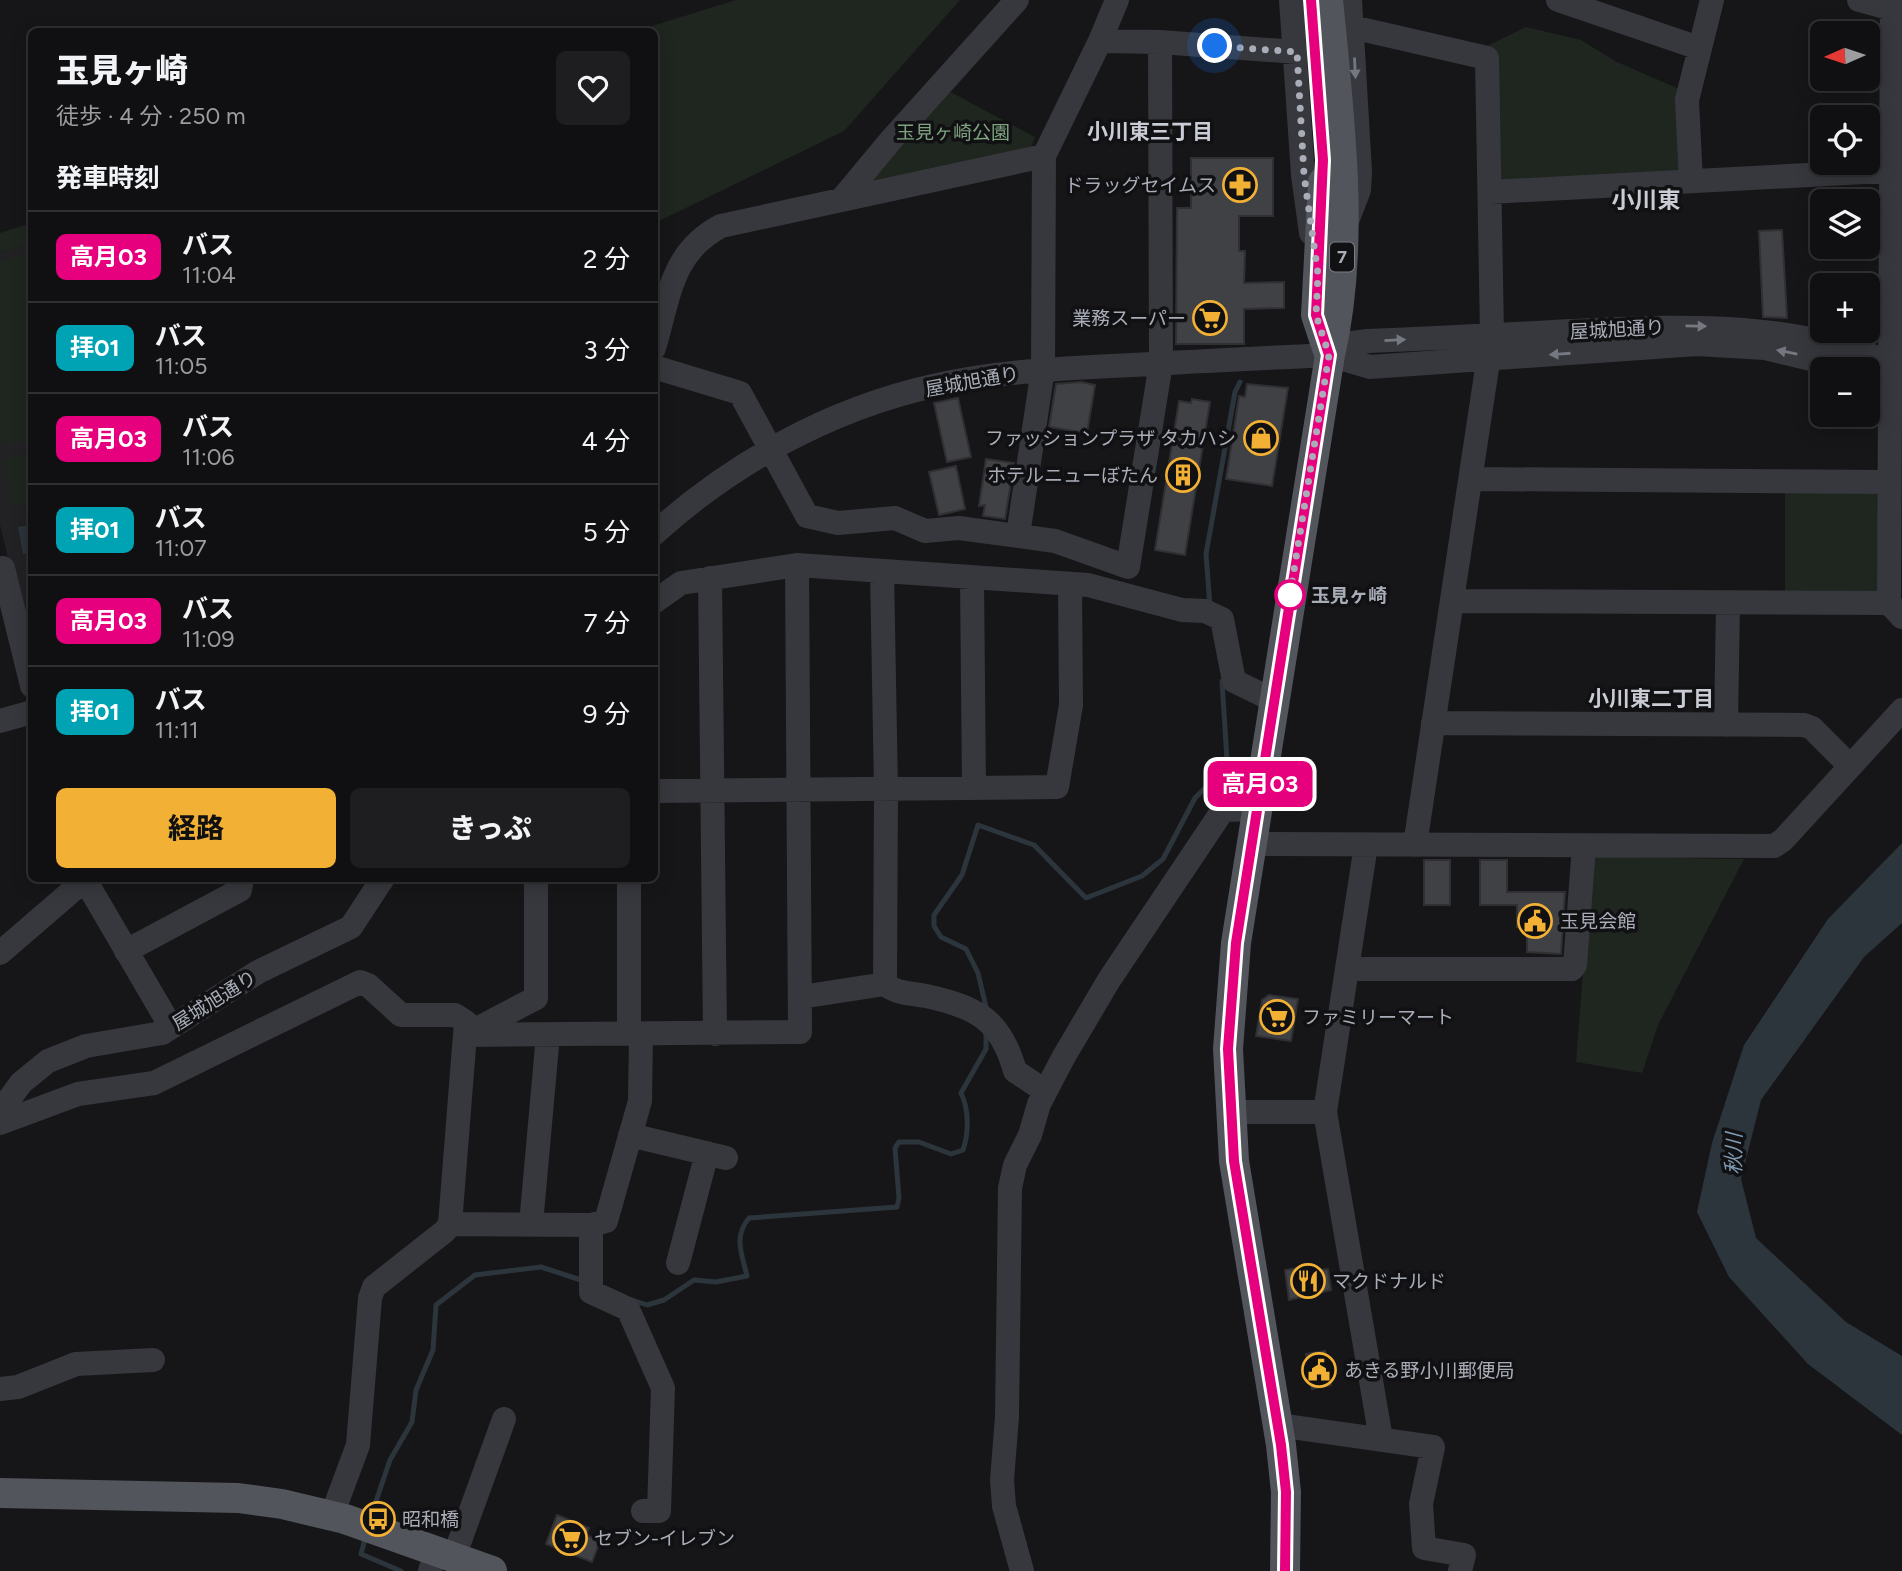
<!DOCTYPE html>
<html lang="ja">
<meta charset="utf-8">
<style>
body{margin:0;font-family:Figtree,"Noto Sans JP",sans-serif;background:#1e1e20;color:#f1f3f6;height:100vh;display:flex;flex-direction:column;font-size:26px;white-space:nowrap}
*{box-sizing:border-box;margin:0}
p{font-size:23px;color:#9c9d9f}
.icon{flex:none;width:38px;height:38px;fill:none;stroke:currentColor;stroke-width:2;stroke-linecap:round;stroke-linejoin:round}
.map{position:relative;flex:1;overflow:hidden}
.details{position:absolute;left:28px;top:28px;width:630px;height:854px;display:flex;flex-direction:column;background:#101012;border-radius:10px;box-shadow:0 4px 18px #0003,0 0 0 2px #303032}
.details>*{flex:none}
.badge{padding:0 14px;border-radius:10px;font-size:24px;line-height:46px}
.needle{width:46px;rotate:267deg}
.tools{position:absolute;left:1810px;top:21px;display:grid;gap:14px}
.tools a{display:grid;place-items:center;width:70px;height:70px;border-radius:10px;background:#101012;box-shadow:0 4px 18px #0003,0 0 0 2px #303032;font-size:35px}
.you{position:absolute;width:35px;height:35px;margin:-18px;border:5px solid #fff;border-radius:50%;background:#1a73e8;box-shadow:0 0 0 10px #1a73e833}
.map>.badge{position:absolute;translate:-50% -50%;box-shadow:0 0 0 4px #fff}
h2{padding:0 28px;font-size:26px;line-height:63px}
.round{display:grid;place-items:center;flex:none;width:74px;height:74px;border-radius:10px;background:#1e1e20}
.summary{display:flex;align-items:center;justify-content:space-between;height:119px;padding:0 28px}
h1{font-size:33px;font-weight:800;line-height:52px}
.action{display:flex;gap:14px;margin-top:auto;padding:14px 28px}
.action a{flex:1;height:80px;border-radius:10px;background:#f2b134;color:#111;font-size:28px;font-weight:800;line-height:80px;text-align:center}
.action a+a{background:#1e1e20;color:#f1f3f6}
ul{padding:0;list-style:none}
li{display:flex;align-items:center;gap:21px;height:91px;padding:0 28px;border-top:2px solid #303032}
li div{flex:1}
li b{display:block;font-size:26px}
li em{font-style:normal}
li .badge{min-width:77px;font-weight:700;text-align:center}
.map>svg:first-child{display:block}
.built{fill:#222225}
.green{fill:#1e261f}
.water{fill:#2c353c}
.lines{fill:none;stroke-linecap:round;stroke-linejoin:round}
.stream{stroke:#2c353c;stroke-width:5}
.building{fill:#404145;stroke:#303034;stroke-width:2}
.minor{stroke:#37383d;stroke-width:24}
.major{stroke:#53555c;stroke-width:30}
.oneway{fill:#757881}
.line-casing{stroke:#fff;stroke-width:16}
.line{stroke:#e6007e;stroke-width:10}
.walk{stroke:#a8adb8;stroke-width:7;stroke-dasharray:0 12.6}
.stop-dot{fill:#fff;stroke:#e6007e;stroke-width:3.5}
.labels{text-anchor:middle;stroke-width:7;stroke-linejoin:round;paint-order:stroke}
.shield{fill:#111113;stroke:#7b7e86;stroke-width:2}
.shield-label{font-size:18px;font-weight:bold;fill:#a8adb8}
.park-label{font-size:19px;fill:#7fa381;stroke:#111113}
.poi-label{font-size:19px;fill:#a8adb8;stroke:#111113;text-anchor:start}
.street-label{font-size:19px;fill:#a8adb8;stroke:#111113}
.stop-label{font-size:19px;font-weight:bold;fill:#a8adb8;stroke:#111113;text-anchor:start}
.neighbourhood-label{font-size:21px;font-weight:bold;fill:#c9ccd4;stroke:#111113}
.water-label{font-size:21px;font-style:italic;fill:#7f9bb3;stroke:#111113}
.quarter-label{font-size:23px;font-weight:bold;fill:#c9ccd4;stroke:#111113}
</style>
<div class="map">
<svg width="1902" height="1571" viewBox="0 0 1902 1571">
<rect width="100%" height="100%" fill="#161618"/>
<path class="built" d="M31,243V651L0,525V253Z"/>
<path class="green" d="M736,0H960L844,131L655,223L654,32L636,31Z
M1526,27L1581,40L1615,61L1679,89L1683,173L1498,183L1481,49Z
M945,89L1035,137L1030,150L866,186Z
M31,223V243L0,253V233Z
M31,251V442H0V261Z
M31,454V503L13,507L4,459Z
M1785,488L1875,490L1882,496L1877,596H1785Z
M1592,857L1744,859L1658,1025L1642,1073L1576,1062Z"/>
<path class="water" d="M31,525V553L23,554L18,527Z
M1902,843V923L1864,957L1761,1100L1741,1179L1756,1238L1846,1322L1902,1356V1435L1808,1364L1729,1277L1697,1212L1712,1143L1744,1045L1828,919Z"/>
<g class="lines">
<path class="stream" d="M1210,606L1206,554L1235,392L1240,382
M987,1011L978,973L966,949L941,937L934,926V915L962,875L978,825L1034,845L1086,898L1142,876L1163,859L1195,798L1206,787L1228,776L1222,681
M632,1300L647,1305L664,1300L694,1280L716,1282L747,1276C742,1254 733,1237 749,1218L897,1207L899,1198L895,1148L899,1142H919L951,1154L963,1150C969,1133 969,1109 961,1093L986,1049V1031
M370,1519L390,1460L412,1422L416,1390L433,1350L436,1305L475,1275L541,1267L584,1281
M366,1535L361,1554L401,1571"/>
</g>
<path class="building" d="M1191,158H1273V216H1239V251H1245L1244,283L1284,282V308L1244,309V344H1176L1177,208H1191Z
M1782,230L1787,318L1763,317L1759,231Z
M1081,382L1095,385L1087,433L1049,427L1056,384Z
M1247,384L1288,388L1272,486L1226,479L1239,396L1245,397Z
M958,398L971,457L947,462L934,403Z
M1192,399L1210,402L1185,555L1155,550L1179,401L1191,403Z
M986,459L1014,463L1005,519L983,516L985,505L979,506Z
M956,466L965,509L939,515L929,472Z
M1424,860H1450V905H1424Z
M1480,860H1507V892H1565L1561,954L1527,952V927H1517V905H1480Z
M1269,995L1298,999L1291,1041L1256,1036L1262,1000Z
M1312,1266L1313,1271L1328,1269L1331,1290L1289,1300L1285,1270Z
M1325,1351L1331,1385L1312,1389L1306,1354Z
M557,1515L589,1528L586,1535L600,1541L592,1562L546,1544Z"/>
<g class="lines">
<path class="minor" d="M1291,0L1303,175L1311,233
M1558,0L1699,48
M1859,0L1892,9
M1892,0L1889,603L1902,617
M1352,27L1487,58L1492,335L1415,845
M1100,41L1160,42
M1691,181L1687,100L1712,0
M1490,192L1902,170
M842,199L891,140L1017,0
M1346,224L1359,190L1360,172L1350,0
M654,348C669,298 671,252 721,226L1044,156L1100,41L1117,0
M1330,355L1352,343L1368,341C1436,338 1504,335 1571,331C1686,326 1794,320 1902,368
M654,367L740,393L807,516L838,523L895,518L925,531L959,528L1055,541L1128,567L1161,363L1160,42L1297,52
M1472,479L1889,482
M654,534C732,463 830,409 933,386C999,371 1066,368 1133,365C1199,361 1264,358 1330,355L1370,367L1697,344L1765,348L1853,369
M1018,535L1043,369L1044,156
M3,568L32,686
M710,578L715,1034
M972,578L974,788
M1452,601L1889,603
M654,602L681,583L797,565L1088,585L1182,610L1205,611L1222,619L1234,681L1273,700
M0,721L32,712
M1433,723L1804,725L1812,728L1850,766
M1726,725L1728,603
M654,791L1057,787L1071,705L1070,585
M1251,844L1774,846L1783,840L1902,710
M1366,845L1325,1112L1381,1439
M84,878L171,1027
M629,878V1034
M126,951L240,890L242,878
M0,953L87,878
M1348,969H1572L1575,965L1584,846
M885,984C897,994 911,993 926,996C977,1007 1001,1020 1015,1071L1045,1091
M801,997L885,984L886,789L882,571
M469,1033L536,998V878
M465,1035L800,1032L797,565
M0,1112L21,1083L48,1061L86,1046L162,1033L258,972L351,927L383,878
M1230,1112H1325
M0,1123L78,1094L154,1083L360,982L368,985L401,1015H455L466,1022L450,1224L445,1231L374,1287L370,1298L358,1445L332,1515
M630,1135L726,1158
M450,1224L591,1225L606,1221L640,1101L641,1034
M531,1224L548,1035
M591,1225V1292L628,1309L663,1388L659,1511H643
M678,1263L707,1153
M0,1389L18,1387L76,1364L153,1360
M1278,1425L1433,1447L1421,1504L1424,1548L1464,1555L1460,1571
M454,1557L504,1419
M430,1571L437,1550
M1022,1571L1004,1506L1002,1480L1007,1417L1010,1188L1015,1165L1030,1135L1039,1104L1063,1058L1109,980L1223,810L1256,809"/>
<path class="major" d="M1323,182L1316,315L1329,354
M0,1493L238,1498L282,1504L345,1519L492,1571
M1285,1571L1286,1492L1281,1445L1234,1161L1228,1049L1236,943L1330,355C1356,243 1339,113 1328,0"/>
</g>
<defs><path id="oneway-solid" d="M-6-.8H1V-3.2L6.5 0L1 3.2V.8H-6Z" transform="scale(1.75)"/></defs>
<g class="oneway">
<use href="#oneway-solid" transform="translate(1355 68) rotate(87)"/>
<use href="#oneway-solid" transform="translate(1696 326) rotate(1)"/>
<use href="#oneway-solid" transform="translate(1395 340) rotate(-3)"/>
<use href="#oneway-solid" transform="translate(1787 352) rotate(-169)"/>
<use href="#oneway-solid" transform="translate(1560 354) rotate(176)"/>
</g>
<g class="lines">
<g class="line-casing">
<path id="line" d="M1285,1571L1286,1492L1281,1445L1234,1161L1228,1049L1236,943L1329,355L1316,315L1323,160L1311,0"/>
</g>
<use href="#line" class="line"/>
<path class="walk" d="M1215,46L1297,52L1304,175L1318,274L1316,315L1329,355L1290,595"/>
</g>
<defs>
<g id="pharmacy-ring" transform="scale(1.75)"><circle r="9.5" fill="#111113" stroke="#f2b134" stroke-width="1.5"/><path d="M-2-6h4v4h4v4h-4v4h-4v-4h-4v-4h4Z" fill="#f2b134"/></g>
<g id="supermarket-ring" transform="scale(1.75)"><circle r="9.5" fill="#111113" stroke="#f2b134" stroke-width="1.5"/><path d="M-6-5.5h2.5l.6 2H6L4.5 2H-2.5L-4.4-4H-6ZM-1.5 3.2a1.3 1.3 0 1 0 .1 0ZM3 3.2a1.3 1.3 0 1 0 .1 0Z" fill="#f2b134"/></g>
<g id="shop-ring" transform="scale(1.75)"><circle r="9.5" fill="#111113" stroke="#f2b134" stroke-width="1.5"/><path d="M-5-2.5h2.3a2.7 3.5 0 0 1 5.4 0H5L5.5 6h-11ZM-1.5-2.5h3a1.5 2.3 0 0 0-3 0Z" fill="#f2b134"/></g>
<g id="building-ring" transform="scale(1.75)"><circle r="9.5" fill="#111113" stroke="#f2b134" stroke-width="1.5"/><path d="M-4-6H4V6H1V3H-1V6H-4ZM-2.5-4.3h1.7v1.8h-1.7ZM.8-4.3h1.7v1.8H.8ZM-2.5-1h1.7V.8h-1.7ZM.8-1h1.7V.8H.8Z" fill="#f2b134"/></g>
<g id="civic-ring" transform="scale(1.75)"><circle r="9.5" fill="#111113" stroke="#f2b134" stroke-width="1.5"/><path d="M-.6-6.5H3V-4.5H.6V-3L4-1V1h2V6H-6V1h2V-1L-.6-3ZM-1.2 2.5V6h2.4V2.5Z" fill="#f2b134"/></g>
<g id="restaurant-ring" transform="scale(1.75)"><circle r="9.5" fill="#111113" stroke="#f2b134" stroke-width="1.5"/><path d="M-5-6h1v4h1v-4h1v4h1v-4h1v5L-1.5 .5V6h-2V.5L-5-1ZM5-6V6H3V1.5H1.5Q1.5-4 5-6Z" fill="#f2b134"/></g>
<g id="bus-ring" transform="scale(1.75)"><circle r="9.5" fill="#111113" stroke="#f2b134" stroke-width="1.5"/><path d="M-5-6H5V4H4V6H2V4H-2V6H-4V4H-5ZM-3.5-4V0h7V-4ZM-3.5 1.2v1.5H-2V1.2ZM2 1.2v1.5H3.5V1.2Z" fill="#f2b134"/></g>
</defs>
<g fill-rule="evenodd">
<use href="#pharmacy-ring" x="1240" y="185"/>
<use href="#supermarket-ring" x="1210" y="318"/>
<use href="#shop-ring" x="1261" y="438"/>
<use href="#building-ring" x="1183" y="475"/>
<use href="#civic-ring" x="1535" y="921"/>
<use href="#supermarket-ring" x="1277" y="1017"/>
<use href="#restaurant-ring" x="1308" y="1281"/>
<use href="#civic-ring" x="1319" y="1370"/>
<use href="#bus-ring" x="378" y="1519"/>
<use href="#supermarket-ring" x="570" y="1538"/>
</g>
<circle class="stop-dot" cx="1290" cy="595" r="14"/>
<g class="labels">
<rect class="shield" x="1330" y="242.5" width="24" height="29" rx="5"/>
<g class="shield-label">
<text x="1342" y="263">7</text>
</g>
<g class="park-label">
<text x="953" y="139">玉見ヶ崎公園</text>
</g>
<g class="poi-label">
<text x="1216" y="192" text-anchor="end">ドラッグセイムス</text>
<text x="1186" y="325" text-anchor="end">業務スーパー</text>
<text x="1236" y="445" text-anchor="end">ファッションプラザ タカハシ</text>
<text x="1158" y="482" text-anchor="end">ホテルニューぼたん</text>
<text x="1560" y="928">玉見会館</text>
<text x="1302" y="1024">ファミリーマート</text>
<text x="1332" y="1288">マクドナルド</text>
<text x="1344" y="1377">あきる野小川郵便局</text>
<text x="402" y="1526">昭和橋</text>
<text x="594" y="1545">セブン-イレブン</text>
</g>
<g class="street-label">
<text transform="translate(1617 329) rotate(-3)" y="7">屋城旭通り</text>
<text transform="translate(972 381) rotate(-10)" y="7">屋城旭通り</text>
<text transform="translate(214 1000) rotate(-32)" y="7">屋城旭通り</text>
</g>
<g class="stop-label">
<text x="1311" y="602">玉見ヶ崎</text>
</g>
<g class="neighbourhood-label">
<text x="1150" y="139">小川東三丁目</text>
<text x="1651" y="706">小川東二丁目</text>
</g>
<g class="water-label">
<text transform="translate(1734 1154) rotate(-89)" y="7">秋川</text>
</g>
<g class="quarter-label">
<text x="1646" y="208">小川東</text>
</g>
</g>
</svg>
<div class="tools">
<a><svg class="needle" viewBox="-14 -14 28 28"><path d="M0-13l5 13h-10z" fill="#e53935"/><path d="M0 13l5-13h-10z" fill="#9c9d9f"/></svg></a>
<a><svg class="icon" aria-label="locate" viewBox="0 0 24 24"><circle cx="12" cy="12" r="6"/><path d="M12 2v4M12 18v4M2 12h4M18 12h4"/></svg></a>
<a><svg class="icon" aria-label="layers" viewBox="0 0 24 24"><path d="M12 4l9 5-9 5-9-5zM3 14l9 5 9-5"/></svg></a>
<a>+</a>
<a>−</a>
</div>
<div class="you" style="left:1215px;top:46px"></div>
<b class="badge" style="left:1260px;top:784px;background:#e6007e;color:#fff">高月03</b>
<section class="details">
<div class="summary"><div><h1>玉見ヶ崎</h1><p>徒歩 · 4 分 · 250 m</p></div><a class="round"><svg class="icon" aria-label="heart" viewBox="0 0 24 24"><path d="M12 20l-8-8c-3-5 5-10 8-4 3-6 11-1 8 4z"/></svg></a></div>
<h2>発車時刻</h2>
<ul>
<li><span class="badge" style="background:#e6007e;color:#fff">高月03</span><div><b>バス</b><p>11:04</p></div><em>2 分</em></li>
<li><span class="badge" style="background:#00a3b4;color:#fff">拝01</span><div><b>バス</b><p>11:05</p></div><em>3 分</em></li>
<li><span class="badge" style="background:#e6007e;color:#fff">高月03</span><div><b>バス</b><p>11:06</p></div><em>4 分</em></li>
<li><span class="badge" style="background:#00a3b4;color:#fff">拝01</span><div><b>バス</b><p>11:07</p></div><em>5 分</em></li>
<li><span class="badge" style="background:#e6007e;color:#fff">高月03</span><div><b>バス</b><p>11:09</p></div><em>7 分</em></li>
<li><span class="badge" style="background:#00a3b4;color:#fff">拝01</span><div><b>バス</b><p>11:11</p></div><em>9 分</em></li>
</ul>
<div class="action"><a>経路</a><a>きっぷ</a></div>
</section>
</div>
